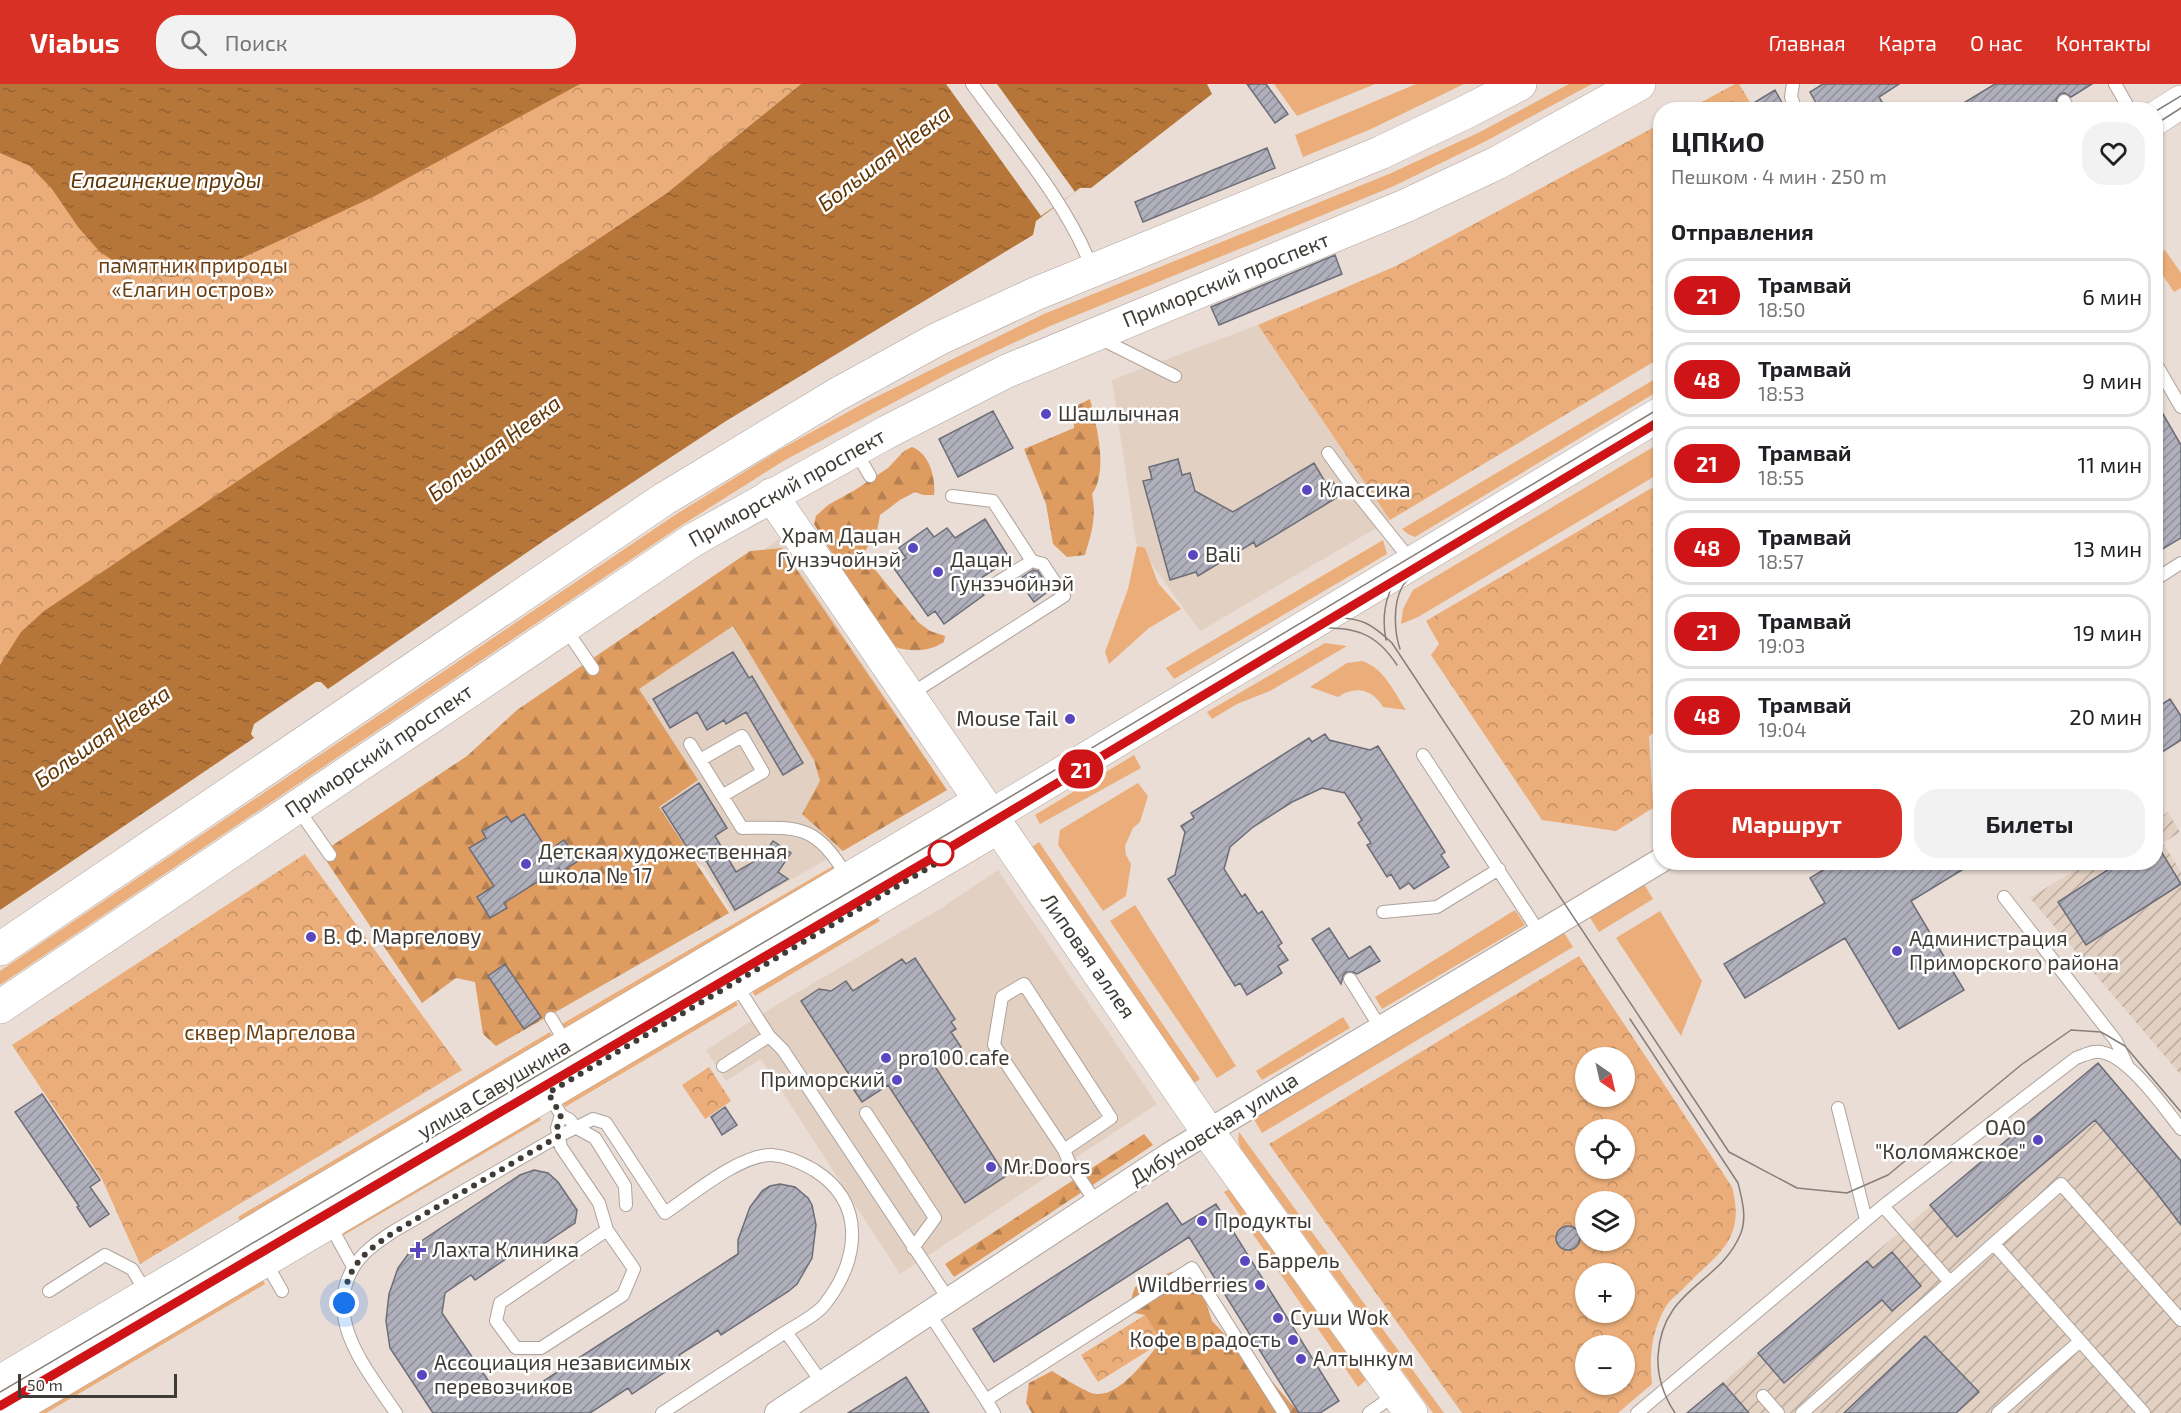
<!DOCTYPE html>
<html lang="ru">
<meta charset="utf-8">
<style>
body{margin:0;font-family:"Exo 2",sans-serif;background:#f2f2f2;color:#202124;height:100vh;display:flex;flex-direction:column;font-size:22px;white-space:nowrap}
*{box-sizing:border-box;margin:0}
p{font-size:20px;color:#757577}
.icon{flex:none;width:33px;height:33px;fill:none;stroke:currentColor;stroke-width:2;stroke-linecap:round;stroke-linejoin:round}
.map{position:relative;flex:1;overflow:hidden}
.side{position:absolute;left:1653px;top:18px;width:510px;height:768px;display:flex;flex-direction:column;background:#fff;border-radius:24px;box-shadow:0 2px 4px #0004}
.side>*{flex:none}
.badge{padding:0 12px;border-radius:20px;font-size:21px;line-height:39px}
.needle{width:39px;rotate:146deg}
.buttons{position:absolute;left:1575px;top:963px;display:grid;gap:12px}
.buttons a{display:grid;place-items:center;width:60px;height:60px;border-radius:50%;background:#fff;box-shadow:0 2px 4px #0004;font-size:30px}
.scale{position:absolute;left:18px;bottom:15px;width:159px;box-sizing:border-box;padding-left:6px;border:3px solid #3f3b37;border-top:0;font-size:16px;line-height:21px;white-space:nowrap;color:#3f3b37;-webkit-text-stroke:4px #fff;paint-order:stroke}
.you{position:absolute;width:30px;height:30px;margin:-15px;border:4px solid #fff;border-radius:50%;background:#1a73e8;box-shadow:0 0 0 9px #1a73e833}
.map>.badge{position:absolute;translate:-50% -50%;box-shadow:0 0 0 3px #fff}
h2{padding:0 18px;font-size:22px;line-height:54px}
.round{display:grid;place-items:center;flex:none;width:63px;height:63px;border-radius:24px;background:#f2f2f2}
.summary{display:flex;align-items:center;justify-content:space-between;height:102px;padding:0 18px}
h1{font-size:28px;font-weight:700;line-height:45px}
.button{display:flex;gap:12px;margin-top:auto;padding:12px 18px}
.button a{flex:1;height:69px;border-radius:24px;background:#d93025;color:#fff;font-size:24px;font-weight:700;line-height:69px;text-align:center}
.button a+a{background:#f2f2f2;color:#202124}
ul{padding:0;list-style:none}
li{display:flex;align-items:center;gap:18px;height:75px;margin:0 12px 9px;padding:0 6px;border:3px solid #e0e0e0;border-radius:24px}
li div{flex:1}
li b{display:block;font-size:22px}
li em{font-style:normal}
li .badge{min-width:66px;font-weight:700;text-align:center}
header{display:flex;align-items:center;gap:36px;box-sizing:border-box;height:84px;padding:0 30px;background:#d93025;color:#fff}
header strong{font-size:28px}
nav{display:flex;gap:33px;margin-inline-start:auto;font-size:21px}
.search{width:420px;height:54px;background:#f2f2f2;display:flex;align-items:center;gap:15px;box-sizing:border-box;padding:0 21px;border-radius:24px;color:#757577;font-size:22px}
.map>svg:first-child{display:block}
.built{fill:#e2d0c2}
.industrial{fill:url(#industrial-furrows)}
.green{fill:#ebae7a}
.forest{fill:url(#forest-firs)}
.park{fill:url(#park-crowns);fill-rule:evenodd}
.water{fill:url(#water-ripples)}
.pier{fill:#e9ddd5}
.building{fill:url(#building-hatch);stroke:#6d6d78;stroke-width:1.5}
.lines{fill:none;stroke-linecap:round;stroke-linejoin:round}
.service-casing{stroke:#aea39b;stroke-width:14}
.minor-casing{stroke:#aea39b;stroke-width:26}
.secondary-casing{stroke:#aea39b;stroke-width:34}
.primary-casing{stroke:#aea39b;stroke-width:34}
.service{stroke:#fff;stroke-width:12}
.minor{stroke:#fff;stroke-width:24}
.secondary{stroke:#fff;stroke-width:33}
.primary{stroke:#fff;stroke-width:33}
.tram{stroke:#867f79;stroke-width:1.5}
.line-casing{stroke:#fff;stroke-width:14}
.line{stroke:#ce1417;stroke-width:9}
.walk{stroke:#3f3b37;stroke-width:6;stroke-dasharray:0 10.8}
.poi-dot{fill:#5847bf;stroke:#fff;stroke-width:2}
.stop-dot{fill:#fff;stroke:#ce1417;stroke-width:3}
.labels{text-anchor:middle;stroke-width:5;stroke-linejoin:round;paint-order:stroke}
.park-label{font-size:21px;fill:#6b3f12;stroke:#fff}
.street-label{font-size:21px;fill:#3f3b37;stroke:#fff}
.poi-label{font-size:21px;fill:#3f3b37;stroke:#fff;text-anchor:start}
.water-label{font-size:22px;font-style:italic;fill:#613504;stroke:#fff}
</style>
<header>
<strong>Viabus</strong>
<div class="search"><svg class="icon" aria-label="search" viewBox="0 0 24 24"><circle cx="10" cy="10" r="6"/><path d="M15 15l6 6"/></svg>Поиск</div>
<nav><a>Главная</a><a>Карта</a><a>О нас</a><a>Контакты</a></nav>
</header>
<div class="map">
<svg width="2181" height="1329" viewBox="0 0 2181 1329">
<defs>
<pattern id="industrial-furrows" width="10" height="10" patternUnits="userSpaceOnUse" patternTransform="scale(1.5)"><rect width="10" height="10" fill="#e2d0c2"/><path d="M-1 1l2-2M0 10L10 0M9 11l2-2" fill="none" stroke="#b9aa9e"/></pattern>
<pattern id="forest-firs" width="22" height="20" patternUnits="userSpaceOnUse" patternTransform="scale(1.5)"><rect width="22" height="20" fill="#df9c61"/><path d="M5 1l3.5 6h-7zM16 11l3.5 6h-7z" fill="#b68051"/></pattern>
<pattern id="park-crowns" width="20" height="18" patternUnits="userSpaceOnUse" patternTransform="scale(1.5)"><rect width="20" height="18" fill="#ebae7a"/><path d="M2 6a3 3 0 1 1 6 0M12 15a3 3 0 1 1 6 0" fill="none" stroke="#c08f65"/></pattern>
<pattern id="water-ripples" width="26" height="14" patternUnits="userSpaceOnUse" patternTransform="scale(1.5)"><rect width="26" height="14" fill="#b67539"/><path d="M2 4q2-2 4 0t4 0M15 11q2-2 4 0t4 0" fill="none" stroke="#956131"/></pattern>
<pattern id="building-hatch" width="6" height="6" patternUnits="userSpaceOnUse" patternTransform="scale(1.5)"><rect width="6" height="6" fill="#b0b0bc"/><path d="M-1 1l2-2M0 6l6-6M5 7l2-2" fill="none" stroke="#91909a"/></pattern>
</defs>
<rect width="100%" height="100%" fill="#e9ddd5"/>
<path class="built" d="M1258,241L1390,436L1200,547L1136,458L1112,296Z
M779,455L947,706L733,829L704,783L686,772L584,616L593,585Z
M998,786L1157,1020L900,1190L761,975L726,997L706,966L778,920L940,825Z"/>
<path class="industrial" d="M2168,728L2180,748L2163,759L2181,788V991L2030,814L2087,779L2156,778V736Z
M2098,979L2181,1077V1329H1696L1692,1325Z"/>
<path class="green" d="M1274,0H1375L1297,32Z
M1416,0H1464L1371,45L1303,73L1295,51Z
M1569,0H1592L1486,57L1394,102L1050,242L953,287L785,376L682,441L0,901V887L675,431L779,366L866,318L1044,230L1389,90L1480,48Z
M2165,166L2181,189V204L2174,208L2156,181V173Z
M1660,292V306L1415,453L1408,450L1402,445Z
M1660,359V389L1418,533L1401,540L1403,525L1413,506Z
M1383,456L1387,470L1174,595L1166,584Z
M1137,462L1145,464L1158,499L1181,525L1149,544L1109,580L1105,568L1128,505Z
M1325,559L1347,562L1270,607L1237,620L1212,635L1207,628Z
M1362,577C1384,584 1394,608 1406,626L1383,623C1373,605 1355,601 1338,613L1310,603L1347,579Z
M1134,671L1141,684L1040,740L1035,731Z
M1138,699L1148,712L1140,738L1133,744L1125,762L1126,771L1131,780L1126,812L1103,827L1058,761L1060,746Z
M1039,758L1200,995L1193,1000L1032,763Z
M833,782L839,793L569,951L562,940Z
M1644,800L1653,815L1599,848L1589,832Z
M1135,821L1236,982L1217,994L1110,837Z
M873,826L880,837L755,912L748,900Z
M1515,826L1525,841L1382,925L1375,913Z
M1660,827L1702,897L1681,952L1616,854Z
M1563,847L1573,863L1262,1049L1252,1032Z
M731,910L738,921L565,1023L559,1012Z
M1343,933L1350,944L1262,996L1256,987Z
M550,948L557,960L244,1144L238,1133Z
M535,1025L541,1036L344,1151L343,1139Z
M1239,1048L1444,1329H1433L1240,1063L1238,1056Z
M1229,1105L1366,1296L1358,1303L1224,1108Z
M259,1190L265,1200L46,1329H22Z"/>
<path class="forest" d="M1090,315C1096,341 1109,386 1092,410C1097,433 1091,450 1085,471L1067,473L1053,460L1046,420L1024,365L1074,344V323Z
M912,363C929,369 936,393 934,411H923L915,408L900,416L880,431L877,447L864,469L868,477L918,538L930,547L945,552L944,558C928,568 913,568 895,563L840,482L814,440L816,432L828,421L855,406L888,384L904,367Z
M782,464L947,706L843,767L802,730L820,697L814,676L733,542L639,605L698,696L659,723L729,829L496,962L483,950L475,898L456,894L422,919L327,778V765L467,672L517,626L750,467Z
M1144,1050L1153,1061L954,1193L945,1180Z
M1171,1188L1188,1191L1203,1209L1212,1237L1246,1272L1258,1281L1299,1329H1032L1026,1319L1029,1299L1052,1287C1064,1294 1076,1302 1089,1308C1116,1320 1145,1275 1161,1258L1145,1231L1134,1229L1130,1219L1135,1203Z"/>
<path class="park" d="M0,0H801L667,109L469,243L0,581Z
M1735,0H1739L1754,25L1687,26Z
M1660,40V274L1390,436L1258,241L1396,182Z
M1660,399V645L1649,652L1653,724L1616,747L1542,736L1431,571L1439,560L1426,537Z
M305,770L462,986L140,1180L102,1095L12,961Z
M1579,872L1732,1103C1747,1159 1714,1171 1681,1207C1675,1212 1669,1217 1665,1224C1651,1249 1649,1273 1652,1300L1618,1329H1462L1269,1060ZM1586,974H1624V1012H1586ZM1586,1046H1624V1084H1586ZM1586,1118H1624V1156H1586ZM1586,1190H1624V1228H1586ZM1586,1262H1624V1300H1586Z
M709,983L731,1017L705,1035L682,1001Z
M1145,1231L1162,1258L1098,1298L1081,1271Z"/>
<path class="water" d="M0,0H580L373,113L242,174L208,186L172,193L143,190L122,182L100,168L78,143L52,105L30,82L0,69Z
M801,0H1207L1212,10L1091,104H1080L1036,137L1033,151L726,337L548,454L328,605L321,598H316L254,640L251,650L254,654L0,826V581L21,548L44,527L667,109Z"/>
<path class="pier" d="M946,0H997L1075,108L1041,132Z"/>
<path class="building" d="M1247,0H1266L1288,30L1275,39Z
M1823,0H1899L1879,13L1887,26H1820L1810,8Z
M1995,0H2092L2071,13L2065,9L2060,10L2056,16L2057,21L2049,26H1952Z
M1775,6L1786,26H1742Z
M1267,64L1275,84L1143,138L1135,118Z
M1335,171L1342,190L1219,241L1211,223Z
M2156,318L2181,361V454L2156,469Z
M993,327L1013,364L958,393L939,355Z
M1178,375L1182,391L1190,389L1195,407L1233,428L1314,379L1327,401L1333,398L1341,411L1256,463L1254,458L1198,492L1196,488L1170,496L1143,397L1152,395L1149,383Z
M985,435L1010,475L975,498L984,511L944,540L935,527L928,532L893,483L906,474L899,464L927,444L934,453L947,444L955,454Z
M1033,486L1038,487L1050,506L1034,518L1018,496Z
M733,568L749,594L752,592L803,679L783,691L746,628L726,640L724,636L707,646L697,628L670,644L653,615Z
M2170,615L2181,632V656L2156,672V624Z
M1325,650L1329,656L1370,666L1378,662L1445,768L1441,771L1449,783L1414,805L1409,799L1400,805L1391,790L1387,793L1367,761L1371,759L1358,739L1362,736L1345,709L1322,704L1292,718L1253,743L1230,763L1224,785L1242,813L1245,810L1258,830L1262,827L1282,859L1278,862L1288,876L1278,882L1282,889L1247,911L1240,899L1235,902L1168,795L1175,791L1185,748L1181,742L1194,734L1191,729L1309,654L1312,658Z
M699,699L727,744L715,752L736,788L762,773L773,757L791,769L778,788L788,795L735,826L698,763L690,768L662,724Z
M524,730L548,767L564,756L578,777L561,788L559,784L504,819L507,824L490,834L477,813L494,802L469,764L486,754L482,747L507,732L511,738Z
M2156,759L2181,800L2086,861L2058,818L2120,778H2156Z
M1836,778H1975L1911,817L1964,906L1899,945L1845,854L1745,914L1724,880L1825,819L1810,794Z
M1329,844L1349,875L1370,862L1380,877L1357,890L1353,888H1346L1343,892L1341,900L1312,855Z
M915,874L955,935L951,938L956,945L951,948L961,963L934,981L1006,1092L965,1119L888,1001L862,1018L848,997L852,995L801,917L819,905L831,907L846,897L853,907L902,875L906,880Z
M505,880L541,933L524,945L488,892Z
M2098,979L2181,1077V1141L2155,1107L2095,1036L1957,1153L1930,1121Z
M42,1010L100,1096L90,1103L109,1130L90,1143L77,1123L79,1122L15,1028Z
M725,1023L737,1041L722,1051L711,1033Z
M534,1086L548,1089L558,1098L577,1126L575,1139L527,1171L522,1164L475,1196L471,1191L445,1209L442,1229L492,1302L533,1304L738,1170V1156L750,1123L762,1107L770,1102L780,1100L795,1103L808,1114L812,1121L816,1141L812,1174L797,1200L789,1207L721,1251L718,1246L679,1271L683,1276L632,1310L628,1304L590,1329H433L390,1264L386,1237L389,1210L398,1184L414,1162L520,1091Z
M1167,1119L1182,1141L1216,1120L1339,1317L1320,1329H1299L1189,1153L994,1278L973,1245Z
M1556 1154a12 12 0 1 1 24 0a12 12 0 1 1-24 0Z
M1892,1168L1921,1202L1892,1227L1882,1216L1784,1299L1758,1269L1867,1177L1873,1184Z
M1925,1252L1979,1308L1956,1329H1844Z
M906,1293L929,1329H848Z
M1723,1299L1749,1329H1687Z"/>
<g class="lines">
<g class="service-casing">
<path id="service" d="M972,0C1014,58 1066,117 1092,184
M1793,0L1791,13L1796,26
M2115,0L2130,26
M2064,17L2069,26
M1099,254L1175,292
M2156,280L2181,323
M855,366L870,392
M1328,369L1356,408L1412,478
M952,412L993,417L1032,477L998,498
M2156,495L2181,479
M565,544L593,585
M911,610L1064,512L1043,480L1032,477
M690,660L742,744C801,743 815,740 848,794
M1423,671L1539,848
M700,676L742,652L763,688L722,712
M298,725L330,771
M2004,813L2116,957L2127,981
M1383,828L1437,823L1499,785
M1350,895L1380,943
M735,899L769,952L783,966L949,1216
M551,934L567,961
M723,982L769,952
M548,1009L561,1031L570,1036L575,1043L595,1054L625,1102L626,1121
M1838,1024L1866,1136
M866,1029L935,1134L913,1164
M561,1031L557,1044L561,1063L599,1119L607,1146L634,1185L623,1211L541,1264H516L496,1237L500,1219L607,1146
M1064,1066L1111,1034L1024,900L1002,913L994,961L1064,1066L1069,1078L1097,1120
M1883,1122L1950,1198
M329,1139L353,1183
M1994,1160L2144,1329
M265,1177L282,1207
M49,1207L105,1171L132,1185L146,1208
M929,1229L986,1316L1192,1184L1284,1329
M786,1248L822,1299
M1763,1312L1778,1329
M986,1316L994,1329
M396,1329C368,1287 323,1236 353,1184C362,1168 379,1157 394,1147L559,1052L593,1035L606,1039L665,1129C692,1111 740,1070 772,1071C786,1072 802,1079 814,1086C867,1119 859,1176 825,1220C817,1231 793,1243 781,1251C741,1277 702,1303 662,1329
M1369,1329L1396,1310
M1637,1329L1883,1122L2076,974C2082,972 2088,969 2094,968C2124,964 2164,1024 2181,1045
M1802,1329L2061,1100L2181,1236
M1998,1329L2080,1257"/>
</g>
<g class="minor-casing">
<path id="minor" d="M777,1329L1169,1071L1660,777"/>
</g>
<g class="secondary-casing">
<path id="secondary" d="M2156,34L2181,18
M771,411L1208,1048L1411,1329
M0,1298L967,725L991,732
M6,1329L983,752L991,732L1660,330"/>
</g>
<g class="primary-casing">
<path id="primary" d="M0,865L664,415L836,311L938,255L1035,210L1380,69L1468,27L1520,0
M0,923L693,456L887,348L1007,287L1405,122L1497,79L1639,0"/>
</g>
<use href="#service" class="service"/>
<use href="#minor" class="minor"/>
<use href="#secondary" class="secondary"/>
<use href="#primary" class="primary"/>
<path class="tram" d="M2156,27L2181,12
M2156,40L2181,24
M1333,534C1361,533 1372,540 1392,559L1729,1068L1797,1104L1847,1109L1888,1091L2021,981L2071,946L2101,948L2125,962L2181,1028
M1316,543C1355,545 1374,546 1397,581
M1386,556C1382,536 1384,512 1397,496
M1400,565C1394,547 1393,520 1402,503C1404,499 1409,495 1412,492
M1630,935L1738,1099C1742,1115 1747,1133 1741,1149C1720,1201 1662,1203 1658,1272C1657,1293 1664,1312 1675,1329
M0,1308L973,735L1660,324
M0,1322L941,769L1660,337"/>
</g>
<g class="lines">
<g class="line-casing">
<path id="line" d="M0,1322L941,769L1660,337"/>
</g>
<use href="#line" class="line"/>
<path class="walk" d="M344,1219C345,1183 366,1167 394,1148L559,1052L557,1044L561,1031L548,1009L942,776L941,769"/>
</g>
<g class="poi-dot">
<circle cx="1046" cy="330" r="6"/>
<circle cx="1307" cy="406" r="6"/>
<circle cx="913" cy="464" r="6"/>
<circle cx="1193" cy="471" r="6"/>
<circle cx="938" cy="488" r="6"/>
<circle cx="1070" cy="635" r="6"/>
<circle cx="526" cy="780" r="6"/>
<circle cx="311" cy="853" r="6"/>
<circle cx="1897" cy="867" r="6"/>
<circle cx="886" cy="974" r="6"/>
<circle cx="897" cy="996" r="6"/>
<circle cx="2038" cy="1056" r="6"/>
<circle cx="991" cy="1083" r="6"/>
<circle cx="1202" cy="1137" r="6"/>
<path d="M415 1157h6v6h6v6h-6v6h-6v-6h-6v-6h6z"/>
<circle cx="1245" cy="1177" r="6"/>
<circle cx="1260" cy="1201" r="6"/>
<circle cx="1278" cy="1234" r="6"/>
<circle cx="1293" cy="1256" r="6"/>
<circle cx="1301" cy="1275" r="6"/>
<circle cx="422" cy="1291" r="6"/>
</g>
<circle class="stop-dot" cx="941" cy="769" r="12"/>
<g class="labels">
<g class="park-label">
<text x="193" y="189">памятник природы<tspan x="193" dy="24">«Елагин остров»</tspan></text>
<text x="270" y="956">сквер Маргелова</text>
</g>
<g class="street-label">
<text transform="translate(1226 196) rotate(-22)" y="7">Приморский проспект</text>
<text transform="translate(787 404) rotate(-29)" y="7">Приморский проспект</text>
<text transform="translate(379 667) rotate(-34)" y="7">Приморский проспект</text>
<text transform="translate(1088 872) rotate(55)" y="7">Липовая аллея</text>
<text transform="translate(494 1005) rotate(-31)" y="7">улица Савушкина</text>
<text transform="translate(1214 1045) rotate(-32)" y="7">Дибуновская улица</text>
</g>
<g class="poi-label">
<text x="1058" y="337">Шашлычная</text>
<text x="1319" y="413">Классика</text>
<text x="901" y="459" text-anchor="end">Храм Дацан<tspan x="901" dy="24">Гунзэчойнэй</tspan></text>
<text x="1205" y="478">Bali</text>
<text x="950" y="483">Дацан<tspan x="950" dy="24">Гунзэчойнэй</tspan></text>
<text x="1058" y="642" text-anchor="end">Mouse Tail</text>
<text x="538" y="775">Детская художественная<tspan x="538" dy="24">школа № 17</tspan></text>
<text x="323" y="860">В. Ф. Маргелову</text>
<text x="1909" y="862">Администрация<tspan x="1909" dy="24">Приморского района</tspan></text>
<text x="898" y="981">pro100.cafe</text>
<text x="885" y="1003" text-anchor="end">Приморский</text>
<text x="2026" y="1051" text-anchor="end">ОАО<tspan x="2026" dy="24">"Коломяжское"</tspan></text>
<text x="1003" y="1090">Mr.Doors</text>
<text x="1214" y="1144">Продукты</text>
<text x="432" y="1173">Лахта Клиника</text>
<text x="1257" y="1184">Баррель</text>
<text x="1248" y="1208" text-anchor="end">Wildberries</text>
<text x="1290" y="1241">Суши Wok</text>
<text x="1281" y="1263" text-anchor="end">Кофе в радость</text>
<text x="1313" y="1282">Алтынкум</text>
<text x="434" y="1286">Ассоциация независимых<tspan x="434" dy="24">перевозчиков</tspan></text>
</g>
<g class="water-label">
<text transform="translate(884 74) rotate(-37)" y="8">Большая Невка</text>
<text x="166" y="104">Елагинские пруды</text>
<text transform="translate(494 364) rotate(-37)" y="8">Большая Невка</text>
<text transform="translate(102 652) rotate(-35)" y="8">Большая Невка</text>
</g>
</g>
</svg>
<div class="buttons">
<a><svg class="needle" viewBox="-14 -14 28 28"><path d="M0-13l5 13h-10z" fill="#e53935"/><path d="M0 13l5-13h-10z" fill="#757577"/></svg></a>
<a><svg class="icon" aria-label="locate" viewBox="0 0 24 24"><circle cx="12" cy="12" r="6"/><path d="M12 2v4M12 18v4M2 12h4M18 12h4"/></svg></a>
<a><svg class="icon" aria-label="layers" viewBox="0 0 24 24"><path d="M12 4l9 5-9 5-9-5zM3 14l9 5 9-5"/></svg></a>
<a>+</a>
<a>−</a>
</div>
<div class="scale">50 m</div>
<div class="you" style="left:344px;top:1219px"></div>
<b class="badge" style="left:1081px;top:685px;background:#ce1417;color:#fff">21</b>
<section class="side">
<div class="summary"><div><h1>ЦПКиО</h1><p>Пешком · 4 мин · 250 m</p></div><a class="round"><svg class="icon" aria-label="heart" viewBox="0 0 24 24"><path d="M12 20l-8-8c-3-5 5-10 8-4 3-6 11-1 8 4z"/></svg></a></div>
<h2>Отправления</h2>
<ul>
<li><span class="badge" style="background:#ce1417;color:#fff">21</span><div><b>Трамвай</b><p>18:50</p></div><em>6 мин</em></li>
<li><span class="badge" style="background:#ce1417;color:#fff">48</span><div><b>Трамвай</b><p>18:53</p></div><em>9 мин</em></li>
<li><span class="badge" style="background:#ce1417;color:#fff">21</span><div><b>Трамвай</b><p>18:55</p></div><em>11 мин</em></li>
<li><span class="badge" style="background:#ce1417;color:#fff">48</span><div><b>Трамвай</b><p>18:57</p></div><em>13 мин</em></li>
<li><span class="badge" style="background:#ce1417;color:#fff">21</span><div><b>Трамвай</b><p>19:03</p></div><em>19 мин</em></li>
<li><span class="badge" style="background:#ce1417;color:#fff">48</span><div><b>Трамвай</b><p>19:04</p></div><em>20 мин</em></li>
</ul>
<div class="button"><a>Маршрут</a><a>Билеты</a></div>
</section>
</div>
